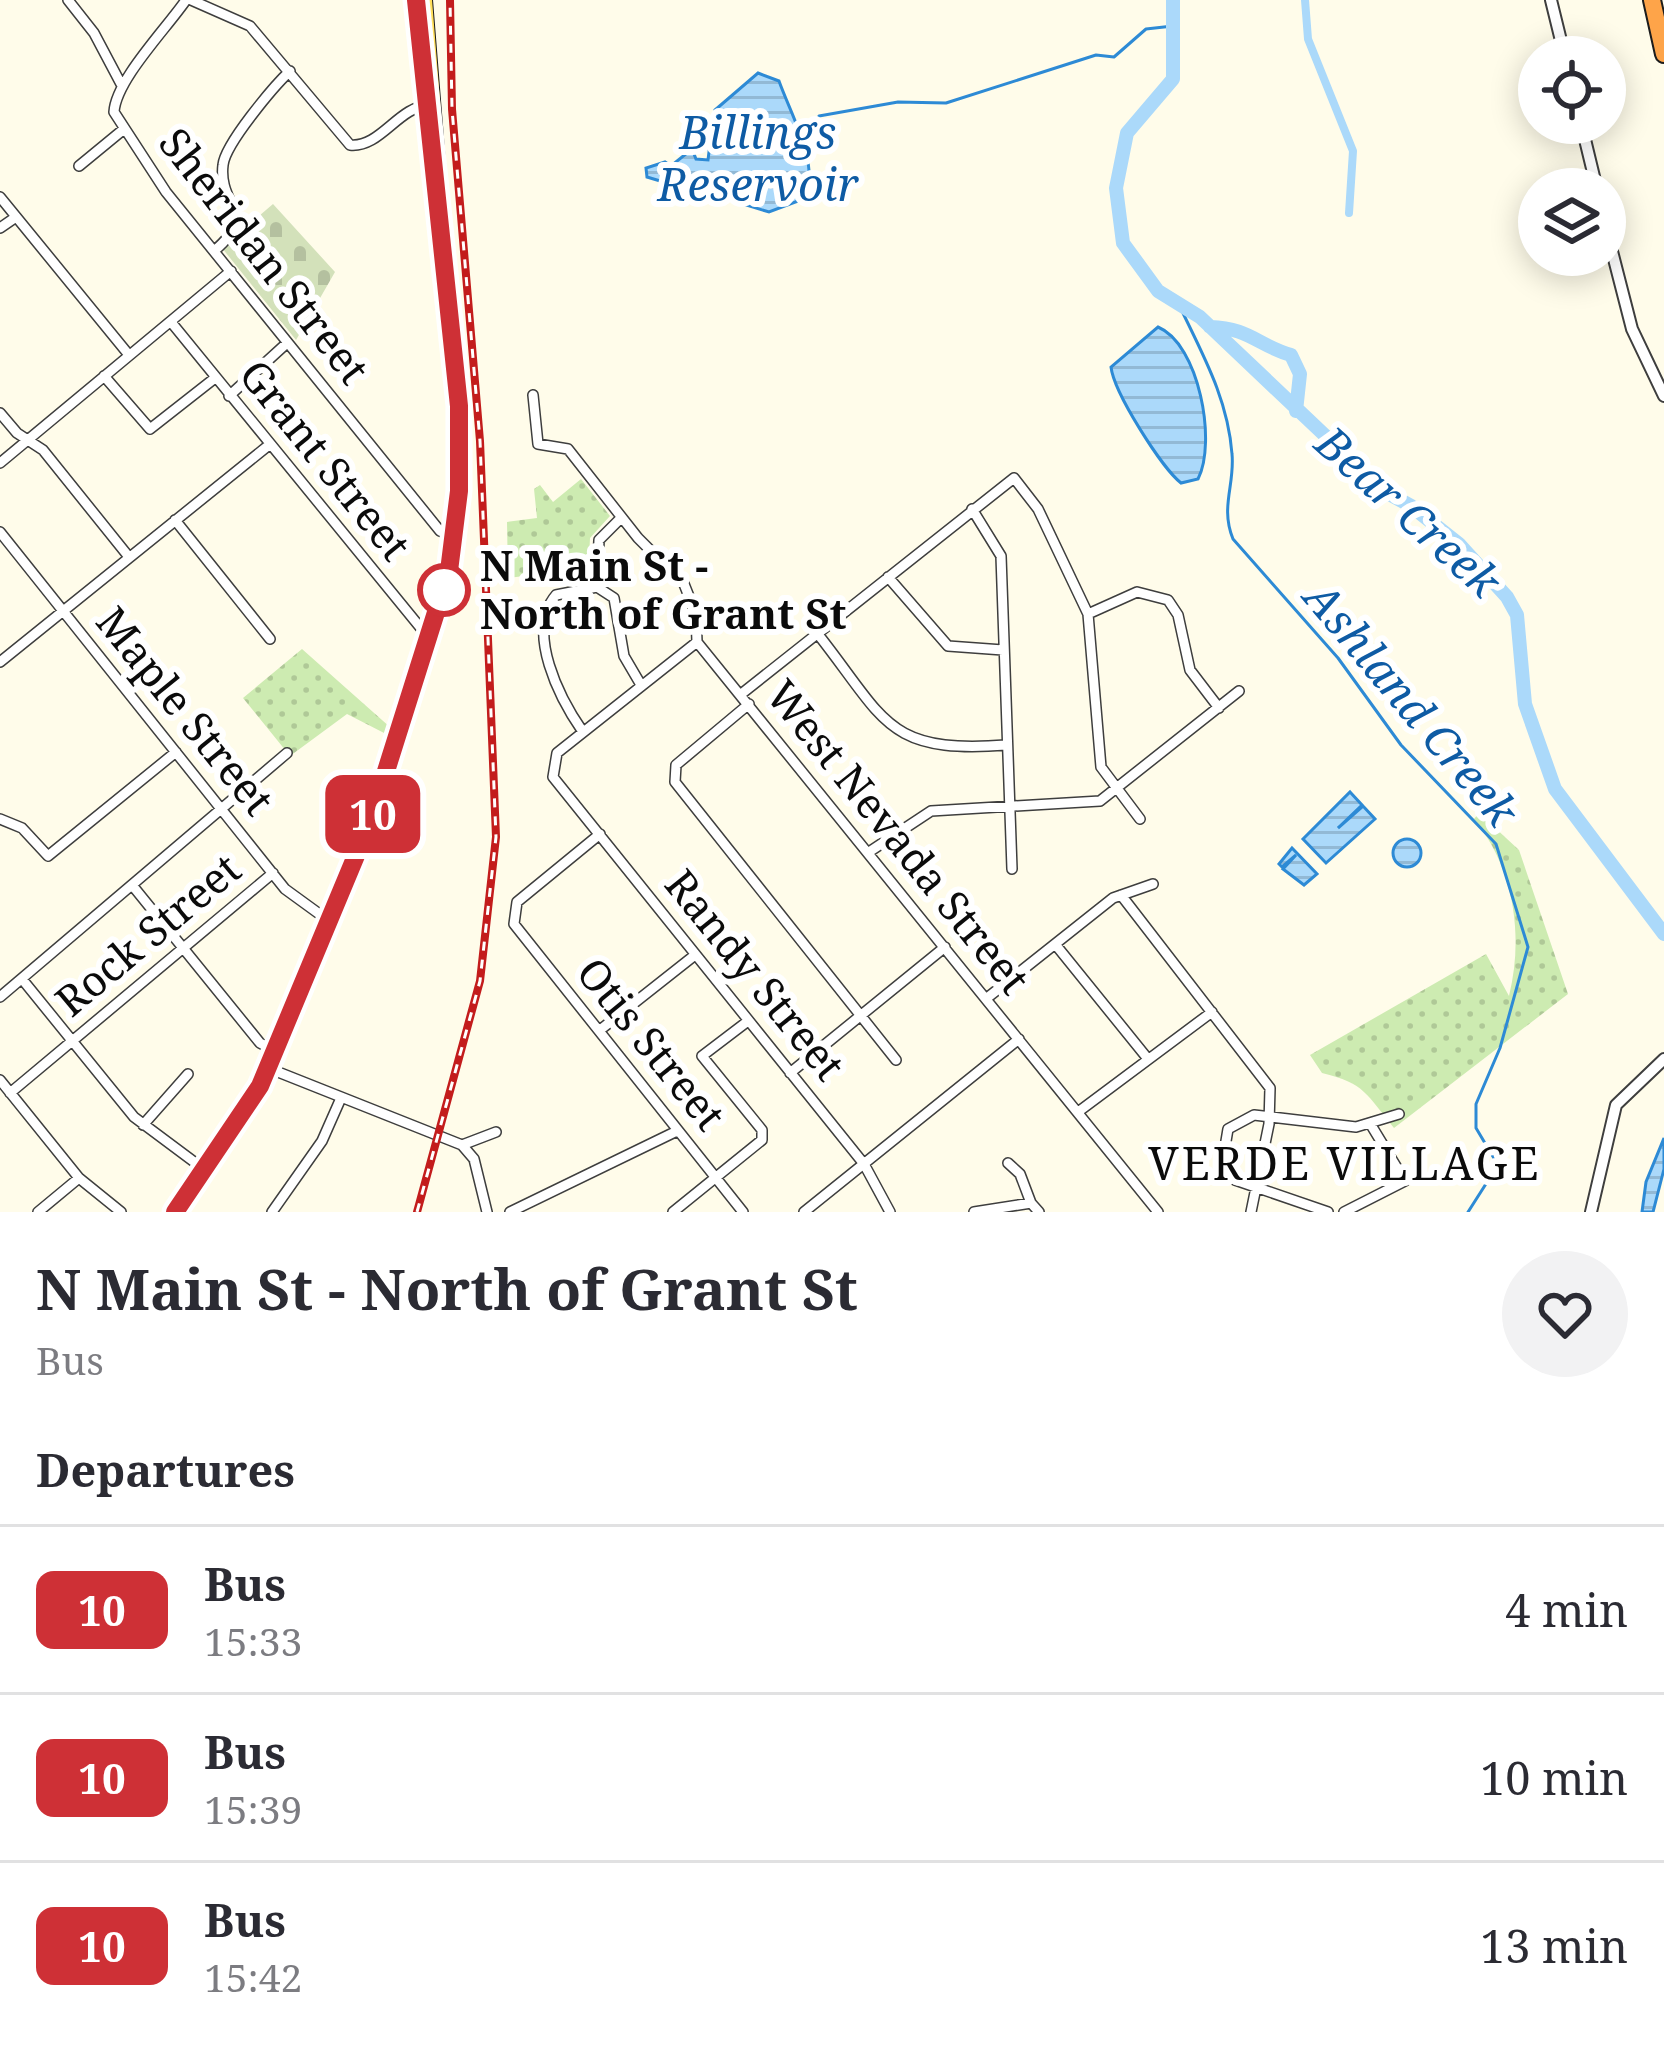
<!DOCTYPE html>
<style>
body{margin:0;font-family:"Noto Serif",serif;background:#f2f2f3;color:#2b2b33;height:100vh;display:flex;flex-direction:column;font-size:45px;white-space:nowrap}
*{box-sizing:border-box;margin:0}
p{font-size:39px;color:#7c7c81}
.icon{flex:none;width:66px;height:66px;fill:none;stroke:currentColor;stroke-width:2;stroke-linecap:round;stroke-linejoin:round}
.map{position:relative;height:1212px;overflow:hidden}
.drawer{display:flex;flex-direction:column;background:#fff;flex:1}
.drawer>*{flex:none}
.badge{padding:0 24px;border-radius:18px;font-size:42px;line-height:78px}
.tools{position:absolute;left:1518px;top:36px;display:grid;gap:24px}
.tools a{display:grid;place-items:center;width:108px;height:108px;border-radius:50%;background:#fff;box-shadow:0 6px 30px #0003;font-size:60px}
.map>.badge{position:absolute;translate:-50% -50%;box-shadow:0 0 0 6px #fff}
h2{padding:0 36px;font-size:45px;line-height:108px}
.round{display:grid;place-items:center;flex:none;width:126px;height:126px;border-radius:63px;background:#f2f2f3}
.overview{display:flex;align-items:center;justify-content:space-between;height:204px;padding:0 36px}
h1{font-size:57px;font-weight:700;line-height:90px}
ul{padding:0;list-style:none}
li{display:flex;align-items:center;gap:36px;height:168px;padding:0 36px;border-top:3px solid #e1e1e2}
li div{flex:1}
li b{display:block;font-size:45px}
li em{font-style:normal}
li .badge{min-width:132px;font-weight:700;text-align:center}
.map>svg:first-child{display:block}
.green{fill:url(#green-dots)}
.cemetery{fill:url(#cemetery-stones)}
.water{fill:url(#water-rules);stroke:#2d8ad5;stroke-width:3}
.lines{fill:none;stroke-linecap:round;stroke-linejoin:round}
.stream{stroke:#2d8ad5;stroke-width:3}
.canal{stroke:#abd9fa;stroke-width:8}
.river{stroke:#abd9fa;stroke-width:14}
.minor-casing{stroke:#3e3e3e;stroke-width:12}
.tertiary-casing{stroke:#3e3e3e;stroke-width:14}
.primary-casing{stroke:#1c1c1c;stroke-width:16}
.motorway-casing{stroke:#1c1c1c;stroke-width:20}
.minor{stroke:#fff;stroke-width:9}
.tertiary{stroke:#fff;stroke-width:10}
.primary{stroke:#ffdf5a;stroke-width:14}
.motorway{stroke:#fea449;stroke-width:16}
.rail-casing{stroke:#c31c1c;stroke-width:8}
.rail{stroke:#fff;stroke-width:3;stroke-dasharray:9;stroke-linecap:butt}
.line-casing{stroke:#fff;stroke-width:27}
.line{stroke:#ce3036;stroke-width:18}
.stop-dot{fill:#fff;stroke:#ce3036;stroke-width:6}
.labels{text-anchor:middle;stroke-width:12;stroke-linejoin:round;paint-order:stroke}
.street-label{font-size:42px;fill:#0b0b0b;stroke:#fff}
.stop-label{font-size:42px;font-weight:bold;fill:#0b0b0b;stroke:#fff;text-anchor:start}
.water-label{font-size:45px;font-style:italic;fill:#0e5ba4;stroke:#fff}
.neighbourhood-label{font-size:45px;letter-spacing:3px;fill:#0b0b0b;stroke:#fff}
</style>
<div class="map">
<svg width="1664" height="1212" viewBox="0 0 1664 1212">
<defs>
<pattern id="green-dots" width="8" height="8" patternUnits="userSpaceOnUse" patternTransform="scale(3)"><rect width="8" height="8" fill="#cdebb1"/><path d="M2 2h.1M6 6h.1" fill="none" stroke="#afc897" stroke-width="1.8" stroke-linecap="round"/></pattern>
<pattern id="cemetery-stones" width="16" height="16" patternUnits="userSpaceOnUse" patternTransform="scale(3)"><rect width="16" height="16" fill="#d3e1ba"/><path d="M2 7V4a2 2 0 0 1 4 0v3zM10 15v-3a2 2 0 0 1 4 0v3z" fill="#b4c09f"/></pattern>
<pattern id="water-rules" width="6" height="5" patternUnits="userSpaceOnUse" patternTransform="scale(3)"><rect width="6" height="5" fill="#abd9fa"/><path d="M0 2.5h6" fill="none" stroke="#92b9d5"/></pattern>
</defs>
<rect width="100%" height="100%" fill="#fffcea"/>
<path class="green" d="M581,479L610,516L590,538L588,579L551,586L548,573L508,578L507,522L537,518L534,489L540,485L553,502Z
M302,649L391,728L388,735L347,714L290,756L243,698Z
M1479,813L1519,850L1568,994L1394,1128C1367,1095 1365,1083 1322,1073L1310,1055L1486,954L1509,996C1524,935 1514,868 1474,819Z"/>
<path class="cemetery" d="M273,204L335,272L296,340L222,248L240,225L245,228Z"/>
<path class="water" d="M758,73L779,81C791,115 819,162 806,198L769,212L714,195L680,192L677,186L647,177L646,168L665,162L671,166L692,149L696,159L708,160L710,144L700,139L716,126L715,110Z
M1158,327C1199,344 1217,442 1198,479L1181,483C1162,468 1114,393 1111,367Z
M1350,792L1362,805L1338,828L1363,806L1375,819L1326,863L1303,839Z
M1393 853a14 14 0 1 1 28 0a14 14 0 1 1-28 0Z
M1292,848L1317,874L1304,885L1283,869L1296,855L1282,867L1279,864Z
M1664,1138V1169L1653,1212H1642L1646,1182Z"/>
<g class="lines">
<path class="stream" d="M819,116L898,102L946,103L1096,55L1114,57L1146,29L1173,26
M1181,309C1204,357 1228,400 1232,454C1235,485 1220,507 1233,539L1338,658L1401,745L1496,844L1528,947L1500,1048L1476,1104V1128L1498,1165L1468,1212"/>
<path class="canal" d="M1305,0L1308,39L1353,151L1349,213"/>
<path class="river" d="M1173,0V79L1127,133L1116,188L1123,243L1158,291L1200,317L1334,444L1360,478L1411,506L1459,544L1507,597L1517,615L1525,704L1555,789L1664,934
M1210,327C1249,328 1257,345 1291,355L1300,374L1296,411"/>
<g class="minor-casing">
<path id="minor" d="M68,0L94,33L121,84
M186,0C166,29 116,80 114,112L166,192L440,531L455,537
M191,0L250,26L350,145C381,148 398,106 430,105
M79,166L124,129
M0,197L129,355
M0,228L16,217
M214,251C259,213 218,206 223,165C225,144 274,86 290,71
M171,322L424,632L433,635
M104,376L150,429L215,378
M533,395L538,444L568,449L638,538L684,584L696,614L697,642L1158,1212
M229,396L287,343
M0,413L17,433L43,450L129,557
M0,463L231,271
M972,509L1001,556L1012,869
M175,520L270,639
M0,532L285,889L329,921
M888,577L948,646L1003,650
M597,587L599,540L621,518
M1088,614L1137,592L1168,600L1178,615L1190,670L1219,708
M817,633C886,720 885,754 1006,745
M697,642L557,753L553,777L864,1164L890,1212
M0,662L269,445
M740,695L1014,478L1038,509L1088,614L1101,767L1140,819
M749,704L676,765L675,782L896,1060
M583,732C560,699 525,632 556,595L597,587L614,598L624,656L641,685
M0,819L22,828L48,856L176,752
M600,834L517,902L514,924L743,1212
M869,852L931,811L1100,801L1239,691
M132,885L260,1043L275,1051
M1121,895L1270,1088L1269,1124L1251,1212
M1055,944L1148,1059
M22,979L134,1117L205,1170
M0,997L287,753
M987,998L1113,898L1153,884
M600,1030L695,955
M268,1068L462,1145L474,1159L487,1212
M790,1073L945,947
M0,1080L79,1178L121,1212
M10,1093L273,873
M1078,1112L1212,1012
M143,1125L188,1074
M462,1145L496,1132
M1008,1163L1020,1174L1031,1203
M38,1212L79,1178
M272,1212L322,1141L341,1098
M510,1212L677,1131
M673,1212L762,1140V1130L702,1056L748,1021
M804,1212L1019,1039
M974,1212L1031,1203L1039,1212
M1328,1212L1235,1180L1223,1159L1228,1129L1254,1115L1356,1127L1399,1114
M1344,1212L1405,1181L1371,1125"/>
</g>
<g class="tertiary-casing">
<path id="tertiary" d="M1551,0L1565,57
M1581,123L1597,189
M1605,224L1632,329L1664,396
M1591,1212L1616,1105L1664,1059"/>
</g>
<g class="primary-casing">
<path id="primary" d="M175,1212L261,1086L370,822L449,571L461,451L425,0"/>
</g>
<g class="motorway-casing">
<path id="motorway" d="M1652,0L1664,54"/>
</g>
<use href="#minor" class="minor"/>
<use href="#tertiary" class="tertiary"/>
<use href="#primary" class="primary"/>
<use href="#motorway" class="motorway"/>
<g class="rail-casing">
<path id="rail" d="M417,1212L480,981L496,837L480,441L452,109L450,0"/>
</g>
<use href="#rail" class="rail"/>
</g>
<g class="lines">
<g class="line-casing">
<path id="line" d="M175,1212L260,1086L370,822L449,571L459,491V406L416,0"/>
</g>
<use href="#line" class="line"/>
</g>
<circle class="stop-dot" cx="444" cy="590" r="24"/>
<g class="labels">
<g class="street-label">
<text transform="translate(264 256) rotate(52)" y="15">Sheridan Street</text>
<text transform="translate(325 460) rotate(51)" y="15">Grant Street</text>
<text transform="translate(185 711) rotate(51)" y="15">Maple Street</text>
<text transform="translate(898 837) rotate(51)" y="15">West Nevada Street</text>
<text transform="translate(148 935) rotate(-40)" y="15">Rock Street</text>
<text transform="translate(755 975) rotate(51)" y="15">Randy Street</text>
<text transform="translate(651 1044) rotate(51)" y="15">Otis Street</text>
</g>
<g class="stop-label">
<text x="480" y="581">N Main St -<tspan x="480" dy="48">North of Grant St</tspan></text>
</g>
<g class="water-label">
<text x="758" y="149">Billings<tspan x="758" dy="52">Reservoir</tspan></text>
<text transform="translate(1408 512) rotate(42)" y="16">Bear Creek</text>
<text transform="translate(1411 704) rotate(50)" y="16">Ashland Creek</text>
</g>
<g class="neighbourhood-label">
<text x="1345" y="1180">VERDE VILLAGE</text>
</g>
</g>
</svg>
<div class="tools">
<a><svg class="icon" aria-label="locate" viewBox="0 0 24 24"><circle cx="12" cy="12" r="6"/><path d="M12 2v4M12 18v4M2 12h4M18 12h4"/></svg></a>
<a><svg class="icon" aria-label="layers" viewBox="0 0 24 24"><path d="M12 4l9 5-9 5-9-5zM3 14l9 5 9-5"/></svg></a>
</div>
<b class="badge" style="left:373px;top:814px;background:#ce3036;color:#fff">10</b>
</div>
<section class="drawer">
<div class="overview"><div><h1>N Main St - North of Grant St</h1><p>Bus</p></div><a class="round"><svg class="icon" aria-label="heart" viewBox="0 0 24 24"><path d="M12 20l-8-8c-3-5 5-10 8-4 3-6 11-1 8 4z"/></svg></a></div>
<h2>Departures</h2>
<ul>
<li><span class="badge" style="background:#ce3036;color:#fff">10</span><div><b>Bus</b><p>15:33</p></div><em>4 min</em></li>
<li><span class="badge" style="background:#ce3036;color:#fff">10</span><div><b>Bus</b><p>15:39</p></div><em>10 min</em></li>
<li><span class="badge" style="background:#ce3036;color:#fff">10</span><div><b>Bus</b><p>15:42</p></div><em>13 min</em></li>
</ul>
</section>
